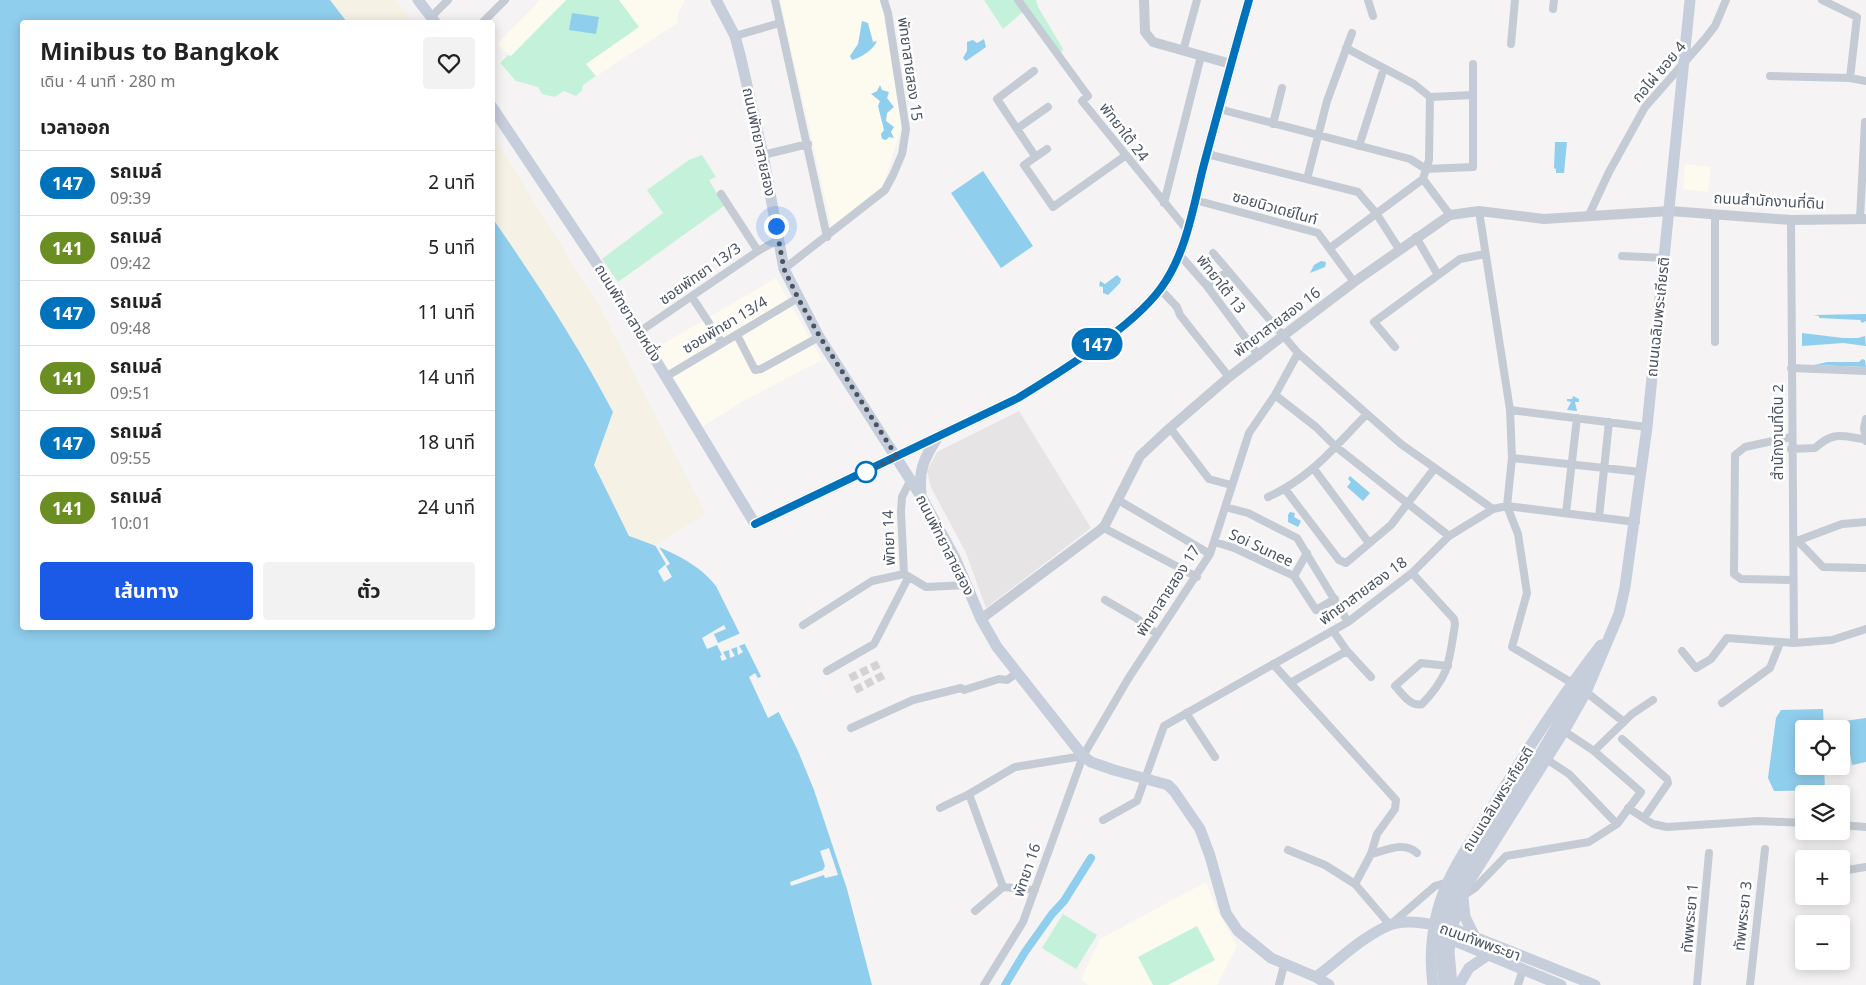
<!DOCTYPE html>
<html lang="th">
<meta charset="utf-8">
<style>
body{margin:0;font-family:"Noto Sans","Noto Sans Thai",sans-serif;background:#f2f2f2;color:#222;height:100vh;display:flex;flex-direction:column;font-size:19px;white-space:nowrap}
*{box-sizing:border-box;margin:0}
p{font-size:16px;color:#767676}
.icon{flex:none;width:28px;height:28px;fill:none;stroke:currentColor;stroke-width:2;stroke-linecap:round;stroke-linejoin:round}
.map{position:relative;flex:1;overflow:hidden}
.sheet{position:absolute;left:20px;top:20px;width:475px;height:610px;display:flex;flex-direction:column;background:#fff;border-radius:5px;box-shadow:0 2px 12px #0003}
.sheet>*{flex:none}
.badge{padding:0 10px;border-radius:16px;font-size:18px;line-height:32px}
.buttons{position:absolute;left:1795px;top:720px;display:grid;gap:10px}
.buttons a{display:grid;place-items:center;width:55px;height:55px;border-radius:5px;background:#fff;box-shadow:0 2px 12px #0003;font-size:25px}
.you{position:absolute;width:25px;height:25px;margin:-12px;border:4px solid #fff;border-radius:50%;background:#1a73e8;box-shadow:0 0 0 8px #1a73e833}
.map>.badge{position:absolute;translate:-50% -50%;box-shadow:0 0 0 2px #fff}
h2{padding:0 20px;font-size:19px;line-height:45px}
.round{display:grid;place-items:center;flex:none;width:52px;height:52px;border-radius:5px;background:#f2f2f2}
.head{display:flex;align-items:center;justify-content:space-between;height:85px;padding:0 20px}
h1{font-size:24px;font-weight:700;line-height:38px}
.cta{display:flex;gap:10px;margin-top:auto;padding:10px 20px}
.cta a{flex:1;height:58px;border-radius:5px;background:#1b5ae6;color:#fff;font-size:20px;font-weight:700;line-height:58px;text-align:center}
.cta a+a{background:#f2f2f2;color:#222}
ul{padding:0;list-style:none}
li{display:flex;align-items:center;gap:15px;height:65px;padding:0 20px;border-top:1px solid #e0e0e0}
li div{flex:1}
li b{display:block;font-size:19px}
li em{font-style:normal}
li .badge{min-width:55px;font-weight:700;text-align:center}
.map>svg:first-child{display:block}
.commercial{fill:#fdfaef}
.education{fill:#e6e4e5}
.green{fill:#c3f1da}
.sand{fill:#f5f2e5}
.water{fill:#90ceed}
.pier{fill:#f5f3f3}
.lines{fill:none;stroke-linecap:round;stroke-linejoin:round}
.canal{stroke:#90ceed;stroke-width:8}
.minor-tunnel{stroke:#d3d3d6;stroke-width:8;stroke-dasharray:8 4;stroke-linecap:butt}
.minor{stroke:#c4cbd4;stroke-width:8}
.tertiary{stroke:#c4cbd4;stroke-width:10}
.secondary{stroke:#c6cddb;stroke-width:11}
.secondary-bridge{stroke:#c6cddb;stroke-width:11}
.line-casing{stroke:#fff;stroke-width:11}
.line{stroke:#0072bc;stroke-width:8}
.walk{stroke:#4a5361;stroke-width:5;stroke-dasharray:0 9}
.stop-dot{fill:#fff;stroke:#0072bc;stroke-width:2.5}
.labels{text-anchor:middle;stroke-width:5;stroke-linejoin:round;paint-order:stroke}
.street-label{font-size:15px;fill:#4a5361;stroke:#fff}
</style>
<div class="map">
<svg width="1866" height="985" viewBox="0 0 1866 985">
<rect width="100%" height="100%" fill="#f5f3f3"/>
<path class="commercial" d="M540,0H685L678,13L677,23L583,85L582,90L576,96L564,91L555,97L542,94L538,87L516,81L499,63L508,54L497,44Z
M780,0H879L883,11L902,125L883,186L832,228Z
M1685,164L1711,167L1708,192L1683,189Z
M776,278L822,360L747,399L703,426L656,348Z
M1206,882L1217,910L1237,946L1217,985H1088L1081,979L1100,939Z"/>
<path class="education" d="M1019,411L1091,528L986,608L966,553L931,487L927,471L937,452Z"/>
<path class="green" d="M566,0H619L639,27L586,64L596,76L583,85L582,90L576,96L564,91L555,97L542,94L538,87L516,81L500,63L508,55L511,56Z
M984,0H1036L1038,7L1063,49L1060,55L1026,9L1003,29Z
M702,155L716,177L709,180L724,206L618,282L602,259L663,213L647,190L689,160Z
M1063,914L1097,935L1076,969L1042,948Z
M1197,926L1215,960L1168,985H1153L1138,957Z"/>
<path class="sand" d="M330,0H395L413,22H347Z
M492,134L602,311L706,514L655,545L629,536L594,465L613,412L588,364L525,265L493,219Z"/>
<path class="water" d="M0,0H330L347,22H22V628H492L493,219C536,281 578,345 613,412L594,465L629,536C660,547 695,559 716,586L798,751L814,790L847,889L872,985H0Z
M572,13L599,17L596,34L569,30Z
M862,21L868,23L873,42L877,41C874,49 861,58 852,60L850,56L858,44Z
M984,39L986,47L966,61L963,58L967,51V42L973,40L977,43Z
M880,85L882,90L889,92L887,98L894,107L887,113L886,121L894,127L891,132L894,138L889,137L886,140L882,139L881,134L884,130L878,106L880,101L871,94L877,91Z
M1555,142H1567L1564,173H1556V169L1554,168Z
M983,171L1033,246L1001,268L951,193Z
M1321,261L1326,262L1325,267L1310,273L1314,265Z
M1117,275L1121,279L1120,283L1108,295L1103,293V287L1099,286L1100,281L1105,284Z
M1866,314V321L1862,323L1860,320L1819,318V316L1813,315Z
M1802,333L1843,338H1858L1865,336L1866,346L1843,343L1802,346Z
M1862,359L1865,360L1866,367L1814,365L1827,362H1859Z
M1573,396L1579,399V402H1575L1577,411L1567,410L1571,402L1567,401V399H1572Z
M1350,476L1370,493L1363,501L1347,487L1351,482L1348,479Z
M1290,512L1295,513L1294,517L1301,521L1298,527L1288,522V515Z
M1823,709L1824,729H1804V766H1824L1825,790L1774,791L1768,778L1776,718L1781,710Z
M1866,718V762L1852,765L1844,721Z"/>
<path class="pier" d="M657,544L662,545L659,547L670,564L666,566L672,577L664,582L658,571L666,564L655,545Z
M724,625L726,629L714,634L718,643L741,633L747,643L739,646L743,652L738,655L737,647L731,649L735,656L730,658L729,650L723,652L727,659L722,661L720,656L722,655L717,645L707,649L702,638Z
M755,673L758,678L763,676L780,711L768,718L749,677Z
M829,848L838,875L825,878L824,875L791,886L790,882L823,870L825,866L820,851Z"/>
<g class="lines">
<path class="canal" d="M1005,985L1025,952L1052,914L1064,901L1091,858"/>
<path class="minor-tunnel" d="M850,678L879,664
M855,690L884,675"/>
<path class="minor" d="M775,0L827,237
M1018,0L1088,96L1082,101L1187,230
M1368,0L1373,16
M1553,9L1554,0
M431,17L448,0
M483,22L505,0
M735,36L780,23
M1511,44L1515,0
M1346,48L1414,84L1430,97L1473,95
M1183,51L1197,0
M1034,71L997,99L1035,156
M1770,76L1850,78L1857,17L1822,0
M1850,78L1866,81
M1430,97L1429,160L1426,169L1473,167V64
M1219,109L1410,159L1426,169L1423,179L1450,215
M1273,124L1282,88
M1018,128L1048,107
M1359,146L1384,68
M1047,149L1024,165L1053,207L1125,156
M1207,154L1358,192L1376,213L1399,249
M763,155L808,144
M1307,179L1327,101L1352,33
M721,194L758,251
M1195,200L1318,233L1354,282
M1164,203L1201,56
M1479,211L1510,410L1512,458L1507,506L1518,534L1527,593L1512,647L1572,683
M1715,214V342
M1588,217L1609,172L1645,107L1704,40L1715,26L1726,0
M1860,219L1865,122
M1791,220L1794,643
M1416,237L1438,275
M1330,248L1423,179
M1213,253L1298,353L1401,444L1493,509
M1179,254L1207,286L1259,356
M1622,256L1665,258
M784,269L885,190L893,175L902,154L906,129L888,13L884,0
M1207,286L1228,271
M1160,289L1177,307L1180,315L1229,377
M692,297L722,343
M639,332L758,251L778,240
M737,335L755,370L761,369L819,337
M1395,347L1374,322L1460,259L1485,254
M1791,368L1866,371
M667,376L798,298
M1275,395L1316,427L1335,446L1449,536
M1510,410L1647,427
M1866,419L1864,428L1866,441
M1170,428L1209,479L1231,485
M1791,437L1745,447L1735,455L1734,574L1741,579L1792,580
M1791,449L1815,448C1834,431 1840,436 1864,439
M1512,458L1641,472
M1314,469L1369,543
M1285,489L1339,560L1346,563L1391,525L1434,469
M1268,497C1312,477 1334,447 1367,414
M1118,500L1210,554
M1225,507L1248,513L1297,538L1348,622
M1566,513L1577,418
M1599,517L1609,422
M1102,527L1197,577
M1798,541L1823,567L1864,568
M1215,542L1234,548L1294,576
M1794,542L1842,524L1866,522
M1412,573L1454,619L1455,624C1449,662 1450,675 1422,704C1410,707 1403,694 1395,686L1421,663L1448,666
M904,574L901,512L902,497L911,479
M906,575L926,587L967,585
M1294,576L1316,610L1335,599
M1294,576L1307,553
M1105,600L1136,618L1157,634
M803,625L872,581L904,574
M1333,631L1347,651L1371,677
M1682,651L1696,668L1711,659L1727,638L1794,643L1832,640L1866,629
M1273,664L1396,800L1395,809L1377,834L1371,854L1355,884L1390,925L1435,886L1448,882
M827,671L874,644L908,578
M1290,683L1347,651
M1586,692L1624,722
M1722,703L1770,668L1780,643
M1186,713L1215,757
M851,728L913,700L961,688L964,690L999,679L1007,680L1017,673
M1622,739L1667,779L1668,783L1644,818
M1594,751L1632,714L1653,700
M1546,759L1569,774L1617,824
M969,794L1003,887L1035,890
M940,808L969,794L1015,767L1083,756
M1628,808L1653,824L1667,827L1758,821L1804,823
M1103,820L1137,801L1164,726L1348,622L1412,573L1449,536L1493,509L1507,506L1636,522
M1841,825L1866,827
M1288,850L1325,865L1355,884
M1371,854C1387,850 1404,841 1417,853
M1841,871L1866,867
M1463,896L1475,888L1506,856L1589,842L1617,824L1641,792L1594,751L1564,731
M975,911L1003,887
M984,985L1023,922L1083,756L1128,679L1210,554L1249,433L1275,395L1298,353
M1279,985L1284,965
M1518,985L1523,969
M1697,985L1709,853
M1750,985L1765,849"/>
<path class="tertiary" d="M1144,0L1145,32L1153,42L1231,64
M981,619L1104,527L1140,456L1170,428L1229,377L1354,282L1450,215L1479,211L1544,219L1670,211L1791,220L1866,219"/>
<path class="secondary" d="M418,0L435,22
M716,0L735,36L741,59L763,155L784,269L819,337L922,498L955,558L981,619L997,647L1083,756L1091,762L1114,770L1168,785L1174,791L1200,829L1210,856L1226,913L1238,931L1271,958L1316,977L1329,985
M492,107L601,270L755,524L1018,398C1059,373 1133,327 1161,288C1186,254 1193,208 1203,168C1218,112 1233,56 1249,0
M921,493C918,470 925,457 937,438
M1532,768L1587,675
M1463,898L1465,917L1476,939
M1445,937L1561,985
M1316,977C1339,960 1363,936 1390,925C1407,918 1434,925 1452,928L1595,985
M1433,985C1429,957 1432,925 1441,899C1451,870 1469,844 1485,819C1521,759 1558,700 1601,645
M1452,985L1449,952L1452,928L1467,885L1564,731L1586,692L1619,614L1625,587L1647,427L1690,0
M1459,985L1469,968L1488,955"/>
<path class="secondary-bridge" d="M1444,985C1442,967 1441,949 1443,932C1450,876 1501,814 1532,768"/>
</g>
<g class="lines">
<g class="line-casing">
<path id="line" d="M755,524L1018,398C1059,373 1133,327 1161,288C1186,254 1193,208 1203,168C1218,112 1233,56 1249,0"/>
</g>
<use href="#line" class="line"/>
<path class="walk" d="M776,226L784,269L798,298L820,337L897,457L866,472"/>
</g>
<circle class="stop-dot" cx="866" cy="472" r="10"/>
<g class="labels">
<g class="street-label">
<text transform="translate(910 69) rotate(82)" y="5">พัทยาสายสอง 15</text>
<text transform="translate(1659 72) rotate(-50)" y="5">กอไผ่ ซอย 4</text>
<text transform="translate(1124 132) rotate(52)" y="5">พัทยาใต้ 24</text>
<text transform="translate(759 142) rotate(78)" y="5">ถนนพัทยาสายสอง</text>
<text transform="translate(1769 201) rotate(3)" y="5">ถนนสำนักงานที่ดิน</text>
<text transform="translate(1275 208) rotate(16)" y="5">ซอยนิวเดย์ไนท์</text>
<text transform="translate(700 274) rotate(-35)" y="5">ซอยพัทยา 13/3</text>
<text transform="translate(1221 284) rotate(52)" y="5">พัทยาใต้ 13</text>
<text transform="translate(628 313) rotate(58)" y="5">ถนนพัทยาสายหนึ่ง</text>
<text transform="translate(1658 317) rotate(-84)" y="5">ถนนเฉลิมพระเกียรติ</text>
<text transform="translate(1277 322) rotate(-37)" y="5">พัทยาสายสอง 16</text>
<text transform="translate(725 325) rotate(-31)" y="5">ซอยพัทยา 13/4</text>
<text transform="translate(1778 432) rotate(-90)" y="5">สำนักงานที่ดิน 2</text>
<text transform="translate(889 538) rotate(-92)" y="5">พัทยา 14</text>
<text transform="translate(945 545) rotate(63)" y="5">ถนนพัทยาสายสอง</text>
<text transform="translate(1261 548) rotate(25)" y="5">Soi Sunee</text>
<text transform="translate(1168 591) rotate(-57)" y="5">พัทยาสายสอง 17</text>
<text transform="translate(1363 591) rotate(-36)" y="5">พัทยาสายสอง 18</text>
<text transform="translate(1498 799) rotate(-58)" y="5">ถนนเฉลิมพระเกียรติ</text>
<text transform="translate(1027 870) rotate(-71)" y="5">พัทยา 16</text>
<text transform="translate(1743 916) rotate(-84)" y="5">ทัพพระยา 3</text>
<text transform="translate(1690 918) rotate(-85)" y="5">ทัพพระยา 1</text>
<text transform="translate(1480 942) rotate(20)" y="5">ถนนทัพพระยา</text>
</g>
</g>
</svg>
<div class="buttons">
<a><svg class="icon" aria-label="locate" viewBox="0 0 24 24"><circle cx="12" cy="12" r="6"/><path d="M12 2v4M12 18v4M2 12h4M18 12h4"/></svg></a>
<a><svg class="icon" aria-label="layers" viewBox="0 0 24 24"><path d="M12 4l9 5-9 5-9-5zM3 14l9 5 9-5"/></svg></a>
<a>+</a>
<a>−</a>
</div>
<div class="you" style="left:776px;top:226px"></div>
<b class="badge" style="left:1097px;top:344px;background:#0072bc;color:#fff">147</b>
<section class="sheet">
<div class="head"><div><h1>Minibus to Bangkok</h1><p>เดิน · 4 นาที · 280 m</p></div><a class="round"><svg class="icon" aria-label="heart" viewBox="0 0 24 24"><path d="M12 20l-8-8c-3-5 5-10 8-4 3-6 11-1 8 4z"/></svg></a></div>
<h2>เวลาออก</h2>
<ul>
<li><span class="badge" style="background:#0072bc;color:#fff">147</span><div><b>รถเมล์</b><p>09:39</p></div><em>2 นาที</em></li>
<li><span class="badge" style="background:#6b8e23;color:#fff">141</span><div><b>รถเมล์</b><p>09:42</p></div><em>5 นาที</em></li>
<li><span class="badge" style="background:#0072bc;color:#fff">147</span><div><b>รถเมล์</b><p>09:48</p></div><em>11 นาที</em></li>
<li><span class="badge" style="background:#6b8e23;color:#fff">141</span><div><b>รถเมล์</b><p>09:51</p></div><em>14 นาที</em></li>
<li><span class="badge" style="background:#0072bc;color:#fff">147</span><div><b>รถเมล์</b><p>09:55</p></div><em>18 นาที</em></li>
<li><span class="badge" style="background:#6b8e23;color:#fff">141</span><div><b>รถเมล์</b><p>10:01</p></div><em>24 นาที</em></li>
</ul>
<div class="cta"><a>เส้นทาง</a><a>ตั๋ว</a></div>
</section>
</div>
